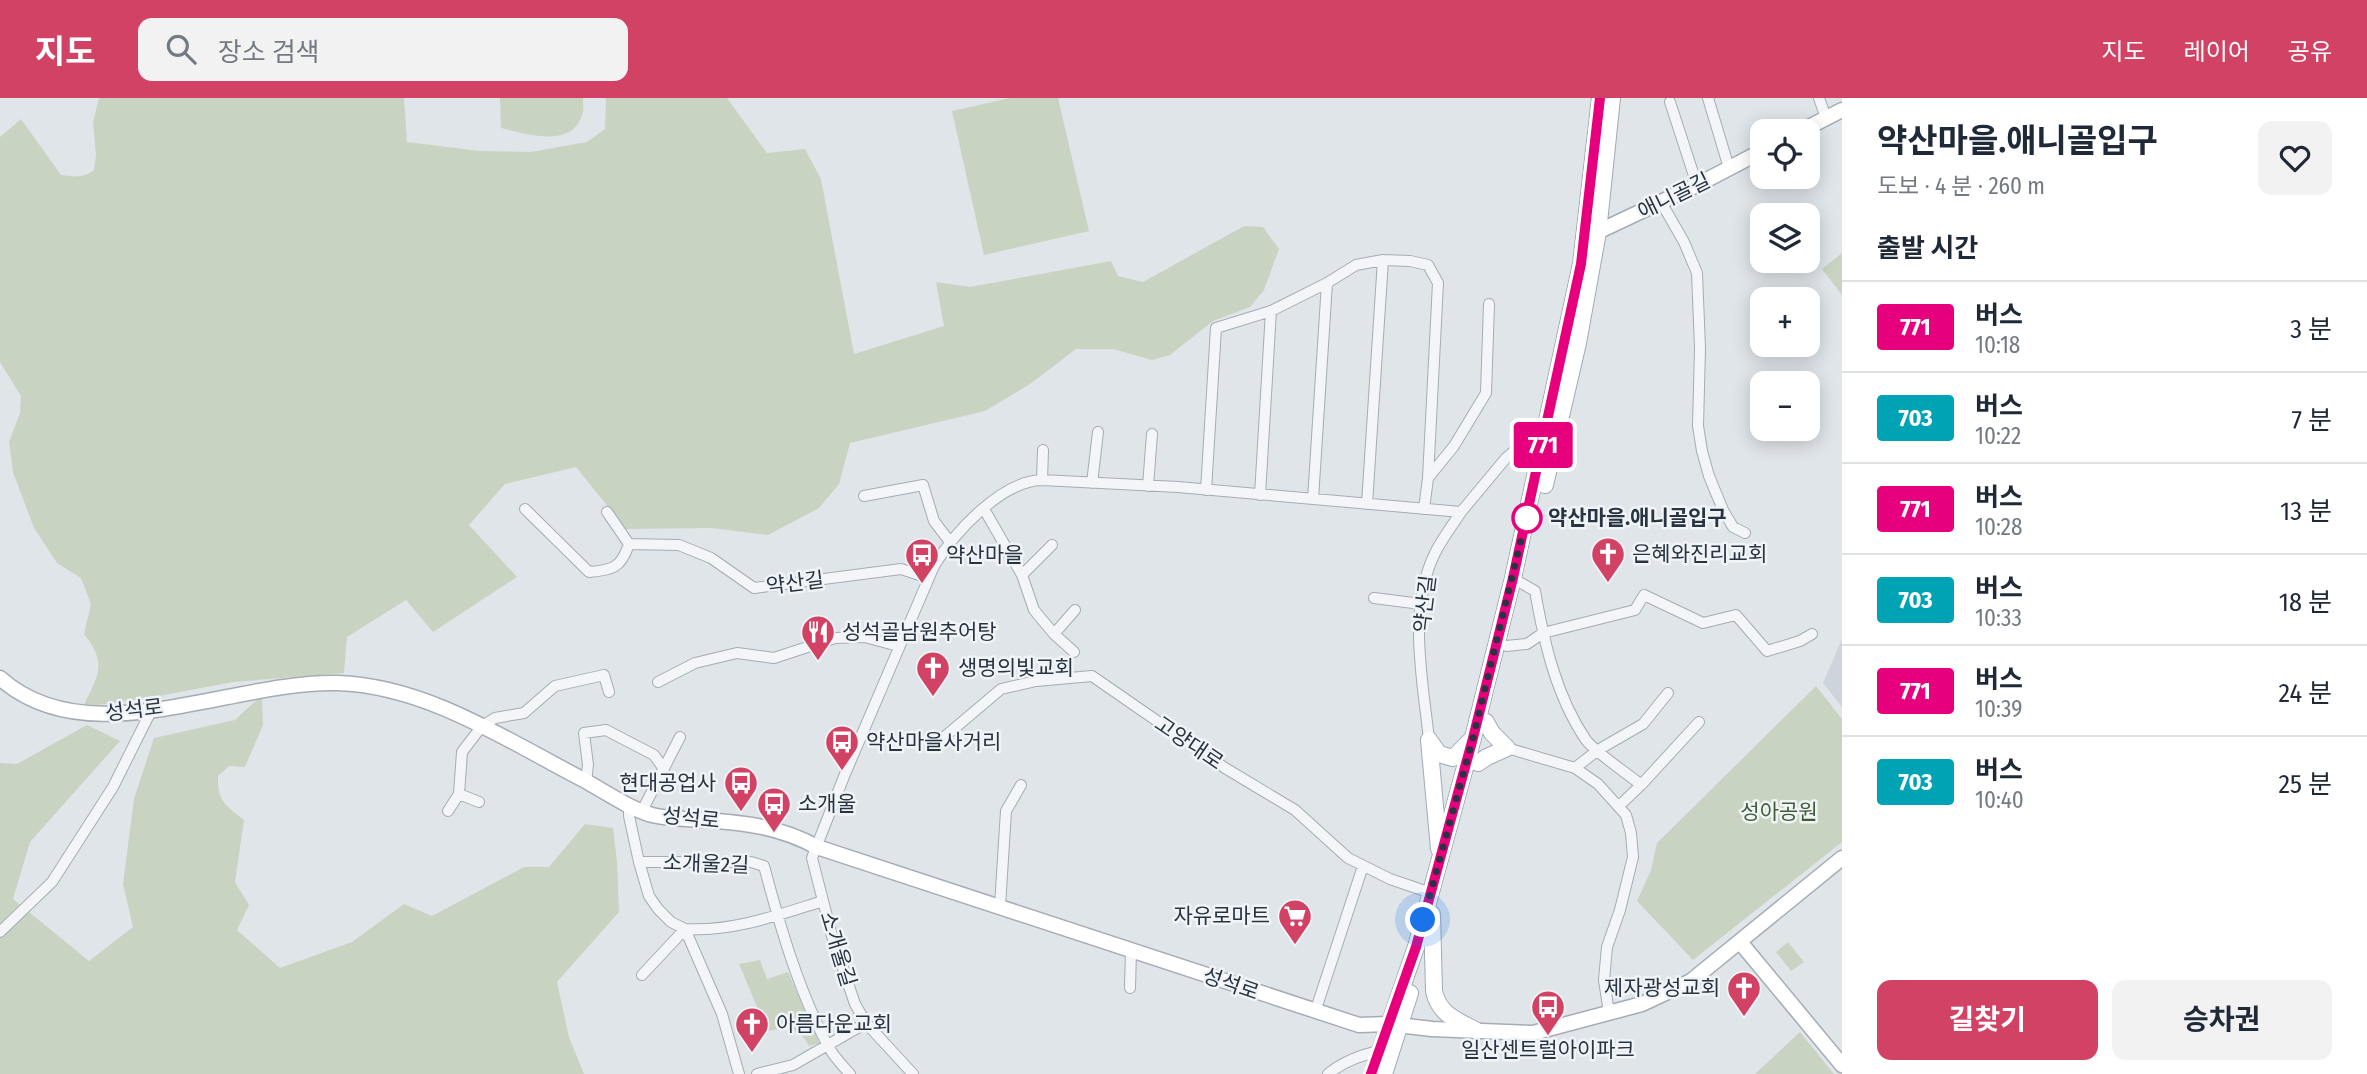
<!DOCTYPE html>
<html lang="ko">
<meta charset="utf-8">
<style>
body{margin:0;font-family:"Fira Sans Condensed","Noto Sans KR",sans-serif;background:#f2f2f3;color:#1f2937;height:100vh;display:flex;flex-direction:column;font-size:26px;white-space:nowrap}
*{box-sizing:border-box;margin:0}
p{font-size:23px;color:#747a83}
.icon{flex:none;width:38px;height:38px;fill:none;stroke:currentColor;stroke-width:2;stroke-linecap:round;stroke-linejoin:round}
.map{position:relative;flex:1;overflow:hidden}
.side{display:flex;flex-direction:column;background:#fff;width:525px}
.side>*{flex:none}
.badge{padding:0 14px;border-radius:5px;font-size:24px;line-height:46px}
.buttons{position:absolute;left:1750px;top:21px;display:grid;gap:14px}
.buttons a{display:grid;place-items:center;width:70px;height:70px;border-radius:14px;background:#fff;box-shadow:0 4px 18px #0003;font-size:35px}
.you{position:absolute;width:35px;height:35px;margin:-18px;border:5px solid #fff;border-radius:50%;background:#1a73e8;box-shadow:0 0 0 10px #1a73e833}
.map>.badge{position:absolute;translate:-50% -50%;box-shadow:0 0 0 4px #fff}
h2{padding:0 35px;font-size:26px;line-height:63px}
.round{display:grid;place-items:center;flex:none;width:74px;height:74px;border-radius:14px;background:#f2f2f3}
.head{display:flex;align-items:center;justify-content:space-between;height:119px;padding:0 35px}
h1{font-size:33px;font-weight:700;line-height:52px}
.primary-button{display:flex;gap:14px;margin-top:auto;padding:14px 35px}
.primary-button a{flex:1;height:80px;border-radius:14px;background:#d24264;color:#fff;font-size:28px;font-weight:700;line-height:80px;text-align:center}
.primary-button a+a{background:#f2f2f3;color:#1f2937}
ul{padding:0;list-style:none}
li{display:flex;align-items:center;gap:21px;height:91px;padding:0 35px;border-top:2px solid #e0e1e3}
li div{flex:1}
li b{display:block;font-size:26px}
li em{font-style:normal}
li .badge{min-width:77px;font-weight:700;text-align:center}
header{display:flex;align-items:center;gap:42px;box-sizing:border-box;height:98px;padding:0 35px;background:#d24264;color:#fff}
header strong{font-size:33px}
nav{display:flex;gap:38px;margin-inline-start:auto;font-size:24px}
.search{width:490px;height:63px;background:#f2f2f3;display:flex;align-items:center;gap:18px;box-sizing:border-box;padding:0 24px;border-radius:14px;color:#747a83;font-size:26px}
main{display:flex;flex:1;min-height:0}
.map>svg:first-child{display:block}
.built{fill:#ced4dc}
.green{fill:#c8d4c1}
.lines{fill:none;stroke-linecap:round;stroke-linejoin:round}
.street-casing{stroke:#a5acb4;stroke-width:12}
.secondary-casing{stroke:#a5acb4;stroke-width:17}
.primary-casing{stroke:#9faab6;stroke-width:18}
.street{stroke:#f3f5f8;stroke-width:10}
.secondary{stroke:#fff;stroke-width:14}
.primary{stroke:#fff;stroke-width:16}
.line-casing{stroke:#fff;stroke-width:16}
.line{stroke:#e6007e;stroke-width:10}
.walk{stroke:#283442;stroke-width:7;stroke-dasharray:0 12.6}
.stop-dot{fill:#fff;stroke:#e6007e;stroke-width:3.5}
.labels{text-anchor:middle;stroke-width:5;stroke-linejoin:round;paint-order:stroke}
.street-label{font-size:21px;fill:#283442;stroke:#f0f4f7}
.stop-label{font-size:21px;font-weight:bold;fill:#283442;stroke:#f0f4f7;text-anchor:start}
.poi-label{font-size:21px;fill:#283442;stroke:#f0f4f7;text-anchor:start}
.park-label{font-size:21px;fill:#405e35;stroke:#f0f4f7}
</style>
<header>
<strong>지도</strong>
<div class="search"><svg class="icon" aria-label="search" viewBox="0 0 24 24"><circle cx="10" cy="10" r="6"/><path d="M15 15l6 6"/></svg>장소 검색</div>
<nav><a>지도</a><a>레이어</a><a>공유</a></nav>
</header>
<main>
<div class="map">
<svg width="1842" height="976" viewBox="0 0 1842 976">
<rect width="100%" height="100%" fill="#e0e5ea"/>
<path class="built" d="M1842,541V609L1823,585Z"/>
<path class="green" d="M99,0H404L407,44L480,53L531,54L587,44L605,31L606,0H727L767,55L805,51L821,81L854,256L944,228L936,184L970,189L1111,163L1118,178L1143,184L1244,128L1263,129L1279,151L1264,192L1250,209L1213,223L1170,257L1152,262L1113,251H1076L1030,286L985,313L850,345L839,386L819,410L768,437L711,430L626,431L576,369L505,386L469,427L517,479L433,534L406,502L347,539L344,575L233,584L154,599L83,609C98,577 108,566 84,536L91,506L81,480L57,465L34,430L13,374L9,344L20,315L21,298L0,264V39L21,21L61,77C75,79 83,80 94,72L96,57L93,24Z
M500,0H583C583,5 584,13 582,17C572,51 525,36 501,30Z
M1010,0H1058L1089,133L984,157L952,13Z
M1842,155V197L1822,171Z
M1816,588L1842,621V744L1693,862L1637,803L1651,772L1657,745Z
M262,597L263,627L245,669L229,668L218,678C217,703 226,708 244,722L235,784L249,807L237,832L280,870L352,844L404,806L432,818L524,769H549L585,726L613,730L617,764L619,814L557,884L569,939L584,976H0V665L17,666L87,627L120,643L30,744L13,801L89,863L133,829L123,786L134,701L154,640L235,622Z
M1788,844L1804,864L1791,873L1776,854Z
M760,862L767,881L788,874L819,945L809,948C798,928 787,930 767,933L739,866Z
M1800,934L1834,976H1755Z"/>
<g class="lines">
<g class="street-casing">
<path id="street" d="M1708,0L1729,70
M1819,0L1826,20
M1670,4L1697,87
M1661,104L1684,144L1697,175L1700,250L1698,328L1702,353L1709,378L1723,412L1733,429L1745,435
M1428,380L1454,348L1486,295L1489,206
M1042,382L1043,352
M1092,385L1098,334
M1148,388L1152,336
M1206,392L1216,230L1271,213L1327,185L1356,167L1383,162L1410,163L1428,167L1438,185L1428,380L1424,411
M1260,397L1271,213
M864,398L923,387L934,423L950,444
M1313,401L1327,185
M1367,406L1383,162
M525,411L589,474C613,472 621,470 629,446L607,414
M984,411L1022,477L1034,512L1054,536L1074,554
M1461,414L1506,360L1545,327
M629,446L679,447L711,460L754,490L901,471L929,480
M1022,477L1052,447
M1521,485L1535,493C1544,544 1556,598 1586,642C1596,655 1627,675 1641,687L1699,624
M1374,500L1421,506
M1054,536L1075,512
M1506,548L1527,546L1543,535L1635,512L1644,497L1703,525L1736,517L1767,553L1800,543L1812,536
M658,584L695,565L737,555L774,560L835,540L865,539L898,548
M943,640L1001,591L1036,583L1092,578L1225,670L1295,712L1348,760L1390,781L1431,795
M1507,650L1575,670L1598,686L1626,717L1631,735L1633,759L1620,812L1607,849L1604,882L1609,915
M1575,670L1598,652L1643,626L1668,595
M586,684L588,667L584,635L606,632L654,657L664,671
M459,696L479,704
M629,707V718L639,764L649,798L658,811L671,824L685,831L722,916L739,976
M1619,708L1641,687
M448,713L459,696L462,654L482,628L495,620L524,615L555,588L604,577L609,594
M642,713L680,639
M639,764H751L764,768C780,828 798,891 827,946C832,957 842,967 850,976
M1000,808L1006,713L1021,687
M0,834L52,784L113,689L152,611
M642,877L685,831C733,834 778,817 823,803
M1130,890L1131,852
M1315,914L1363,768
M757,976L793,967L866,925
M913,976L866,925L855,906L832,838L812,760L845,676L934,468C954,435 1001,383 1042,382L1178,389L1461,414C1452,428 1442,441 1435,455C1407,512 1423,583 1429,642
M1328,976C1344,963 1360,957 1380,953"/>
</g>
<g class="secondary-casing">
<path id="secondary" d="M1801,33L1842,12
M1591,137L1697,87L1762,53
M0,580C88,659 232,582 338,585C426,588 505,641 582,681C604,693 628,710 652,717C669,721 688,721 705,722C747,725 780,729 817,749L1359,927L1389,926L1432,931L1533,935L1642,906L1691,883L1842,760
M1740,844L1842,967"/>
</g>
<g class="primary-casing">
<path id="primary" d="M1545,387L1578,245L1598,134L1612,0
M1429,642L1439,751
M1429,642L1439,656L1453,660L1471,642
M1478,665L1487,659L1507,650L1492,635L1486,624
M1432,816L1434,893C1439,917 1457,922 1477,933
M1372,976L1416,849L1473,640L1513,480L1581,166L1600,0
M1384,976L1410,895"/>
</g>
<use href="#street" class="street"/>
<use href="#secondary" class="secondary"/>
<use href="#primary" class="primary"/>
</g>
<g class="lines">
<g class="line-casing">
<path id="line" d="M1371,976L1416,849L1473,640L1513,480L1581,166L1600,0"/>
</g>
<use href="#line" class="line"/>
<path class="walk" d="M1423,822L1473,640L1528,413L1527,420"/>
</g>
<defs>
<g id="church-pin" transform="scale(1.75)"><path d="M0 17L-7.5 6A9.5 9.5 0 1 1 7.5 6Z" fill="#d24264" stroke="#f0f4f7"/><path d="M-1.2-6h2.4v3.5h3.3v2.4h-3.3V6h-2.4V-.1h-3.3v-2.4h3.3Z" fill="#fff"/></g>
<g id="bus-pin" transform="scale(1.75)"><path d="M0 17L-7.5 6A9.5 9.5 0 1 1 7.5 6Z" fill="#d24264" stroke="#f0f4f7"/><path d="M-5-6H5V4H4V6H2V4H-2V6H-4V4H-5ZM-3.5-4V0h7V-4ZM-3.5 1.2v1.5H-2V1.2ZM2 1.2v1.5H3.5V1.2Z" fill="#fff"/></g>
<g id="restaurant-pin" transform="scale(1.75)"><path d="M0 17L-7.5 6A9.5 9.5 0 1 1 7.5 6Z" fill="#d24264" stroke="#f0f4f7"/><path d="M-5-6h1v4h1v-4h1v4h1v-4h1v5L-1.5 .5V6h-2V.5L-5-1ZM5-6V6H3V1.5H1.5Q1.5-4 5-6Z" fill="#fff"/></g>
<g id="supermarket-pin" transform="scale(1.75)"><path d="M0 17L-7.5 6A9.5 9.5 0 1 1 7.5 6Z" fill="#d24264" stroke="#f0f4f7"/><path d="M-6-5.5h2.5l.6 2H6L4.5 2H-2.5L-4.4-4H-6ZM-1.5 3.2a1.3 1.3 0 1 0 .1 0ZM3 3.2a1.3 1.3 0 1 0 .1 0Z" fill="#fff"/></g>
</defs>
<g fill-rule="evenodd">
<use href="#church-pin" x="1608" y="456"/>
<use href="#bus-pin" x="922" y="457"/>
<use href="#restaurant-pin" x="818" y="534"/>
<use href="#church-pin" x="933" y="570"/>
<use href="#bus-pin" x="842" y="644"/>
<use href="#bus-pin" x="741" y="685"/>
<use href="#bus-pin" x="774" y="706"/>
<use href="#supermarket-pin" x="1295" y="818"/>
<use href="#church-pin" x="1744" y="890"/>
<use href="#bus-pin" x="1548" y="909"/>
<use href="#church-pin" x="752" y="926"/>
</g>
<circle class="stop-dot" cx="1527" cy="420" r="14"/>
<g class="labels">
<g class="street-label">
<text transform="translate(1674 98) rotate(-26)" y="7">애니골길</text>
<text transform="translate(795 485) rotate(-7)" y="7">약산길</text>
<text transform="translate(1425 506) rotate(-83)" y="7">약산길</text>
<text transform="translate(134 612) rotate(-7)" y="7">성석로</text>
<text transform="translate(1189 645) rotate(34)" y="7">고양대로</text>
<text transform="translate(691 720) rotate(6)" y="7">성석로</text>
<text transform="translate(706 766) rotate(2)" y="7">소개울2길</text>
<text transform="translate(838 851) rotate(73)" y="7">소개울길</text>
<text transform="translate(1231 886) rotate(19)" y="7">성석로</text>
</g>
<g class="stop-label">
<text x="1548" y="427">약산마을.애니골입구</text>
</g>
<g class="poi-label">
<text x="1632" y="463">은혜와진리교회</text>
<text x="946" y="464">약산마을</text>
<text x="842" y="541">성석골남원추어탕</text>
<text x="958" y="577">생명의빛교회</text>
<text x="866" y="651">약산마을사거리</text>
<text x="716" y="692" text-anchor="end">현대공업사</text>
<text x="798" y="713">소개울</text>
<text x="1270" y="825" text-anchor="end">자유로마트</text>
<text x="1720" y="897" text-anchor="end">제자광성교회</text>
<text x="776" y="933">아름다운교회</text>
<text x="1548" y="959" text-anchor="middle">일산센트럴아이파크</text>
</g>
<g class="park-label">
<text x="1779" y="721">성아공원</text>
</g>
</g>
</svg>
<div class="buttons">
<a><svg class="icon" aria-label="locate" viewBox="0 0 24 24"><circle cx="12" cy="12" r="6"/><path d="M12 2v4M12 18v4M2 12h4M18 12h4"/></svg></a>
<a><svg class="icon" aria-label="layers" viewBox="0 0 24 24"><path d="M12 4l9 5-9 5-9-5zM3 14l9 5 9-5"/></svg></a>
<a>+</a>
<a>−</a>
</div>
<div class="you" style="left:1423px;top:822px"></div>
<b class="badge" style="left:1543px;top:347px;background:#e6007e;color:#fff">771</b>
</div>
<section class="side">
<div class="head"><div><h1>약산마을.애니골입구</h1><p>도보 · 4 분 · 260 m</p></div><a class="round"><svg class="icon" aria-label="heart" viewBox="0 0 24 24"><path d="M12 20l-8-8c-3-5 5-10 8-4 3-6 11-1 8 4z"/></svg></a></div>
<h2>출발 시간</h2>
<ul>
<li><span class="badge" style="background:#e6007e;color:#fff">771</span><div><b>버스</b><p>10:18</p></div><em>3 분</em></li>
<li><span class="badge" style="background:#00a3b4;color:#fff">703</span><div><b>버스</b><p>10:22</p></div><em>7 분</em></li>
<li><span class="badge" style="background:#e6007e;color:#fff">771</span><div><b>버스</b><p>10:28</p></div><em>13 분</em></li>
<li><span class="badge" style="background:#00a3b4;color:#fff">703</span><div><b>버스</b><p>10:33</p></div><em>18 분</em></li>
<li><span class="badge" style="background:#e6007e;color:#fff">771</span><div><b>버스</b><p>10:39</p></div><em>24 분</em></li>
<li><span class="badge" style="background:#00a3b4;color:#fff">703</span><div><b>버스</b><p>10:40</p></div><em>25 분</em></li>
</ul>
<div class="primary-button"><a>길찾기</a><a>승차권</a></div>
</section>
</main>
